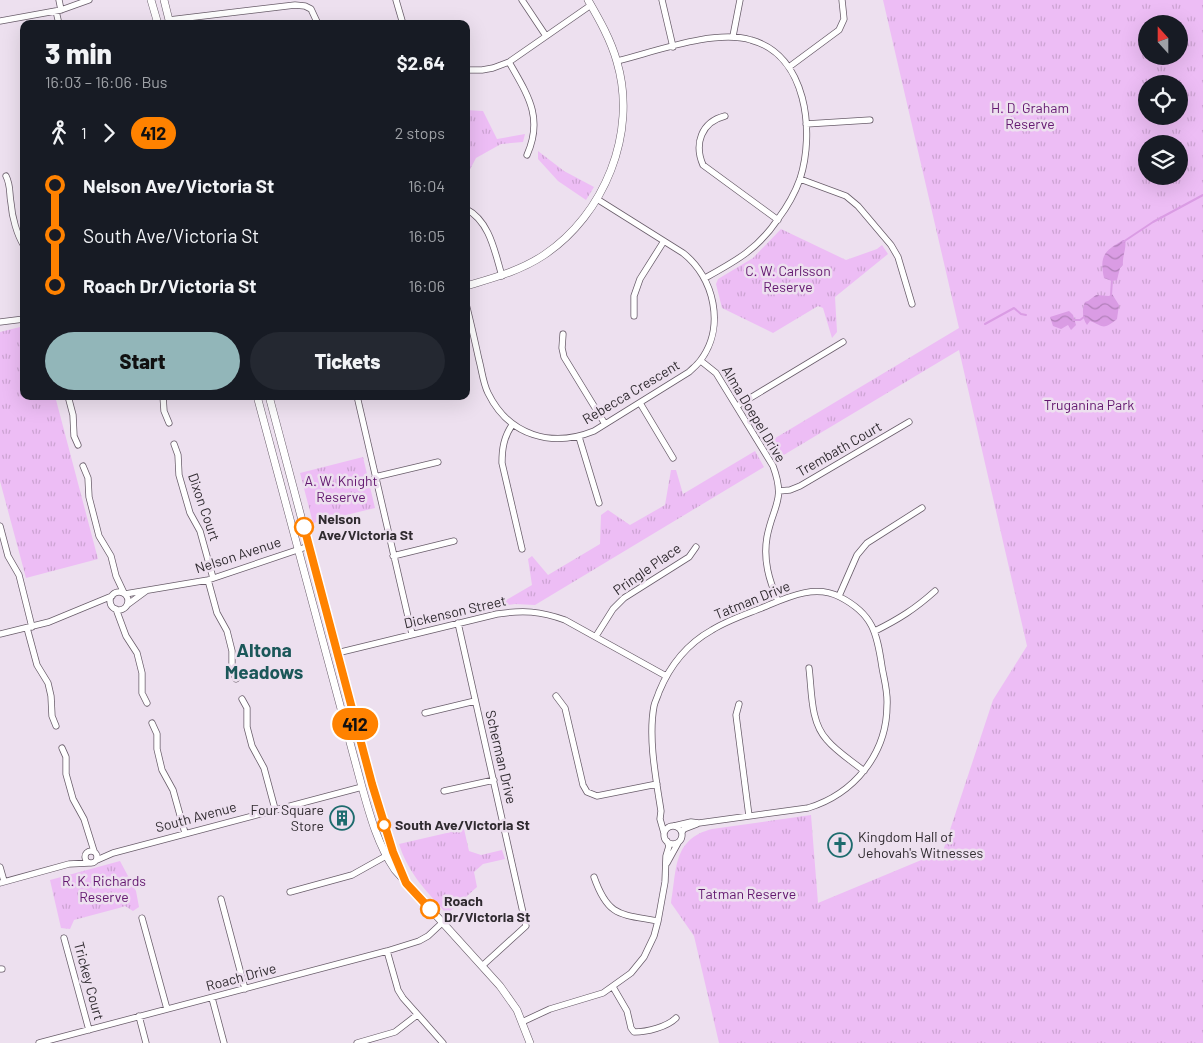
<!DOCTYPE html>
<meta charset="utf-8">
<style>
body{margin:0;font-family:Barlow,sans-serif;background:#242831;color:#f1f3f6;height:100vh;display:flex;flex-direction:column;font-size:19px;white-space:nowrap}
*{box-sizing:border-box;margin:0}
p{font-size:16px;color:#9ea1a6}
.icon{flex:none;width:28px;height:28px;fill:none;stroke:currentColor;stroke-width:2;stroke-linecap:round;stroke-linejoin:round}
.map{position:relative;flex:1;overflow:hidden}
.sheet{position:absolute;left:20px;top:20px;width:450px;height:380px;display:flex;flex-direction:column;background:#171b24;border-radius:10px;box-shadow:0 5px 20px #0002}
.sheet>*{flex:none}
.badge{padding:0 10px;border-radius:16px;font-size:18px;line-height:32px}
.needle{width:32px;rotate:339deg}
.fabs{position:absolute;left:1138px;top:15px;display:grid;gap:10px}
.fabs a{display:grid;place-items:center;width:50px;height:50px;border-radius:50%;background:#171b24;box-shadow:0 5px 20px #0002;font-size:25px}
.map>.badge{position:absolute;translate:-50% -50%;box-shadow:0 0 0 2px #fff}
.legs{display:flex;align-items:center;gap:8px;height:55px;padding:0 25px;font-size:16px}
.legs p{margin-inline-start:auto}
.summary{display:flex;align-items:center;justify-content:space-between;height:85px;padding:0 25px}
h1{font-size:28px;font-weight:800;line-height:38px}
.primary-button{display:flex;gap:10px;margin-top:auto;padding:10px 25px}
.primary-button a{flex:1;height:58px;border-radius:30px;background:#92b6b9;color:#111;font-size:20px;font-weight:800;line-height:58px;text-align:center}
.primary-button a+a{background:#242831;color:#f1f3f6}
ul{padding:0 25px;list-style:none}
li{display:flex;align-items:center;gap:18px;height:50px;font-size:19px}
li i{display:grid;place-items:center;width:8px;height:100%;margin:0 6px;background:currentColor}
li i::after{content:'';width:12px;height:12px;margin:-6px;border:4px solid;border-radius:50%;background:#171b24}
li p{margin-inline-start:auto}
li:first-child i{background:linear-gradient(#0000 50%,currentColor 0)}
li:last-child i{background:linear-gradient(currentColor 50%,#0000 0)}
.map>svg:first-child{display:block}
.park{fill:url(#park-tufts);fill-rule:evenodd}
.water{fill:url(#water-waves)}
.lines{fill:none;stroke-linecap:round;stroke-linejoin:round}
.stream{stroke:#da9ce4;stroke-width:2}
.minor-casing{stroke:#695d6a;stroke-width:7}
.tertiary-casing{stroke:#695d6a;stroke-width:8}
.minor{stroke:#fff;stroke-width:5.5}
.tertiary{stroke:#fff;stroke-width:7}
.line-1-casing{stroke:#fff;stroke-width:11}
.line-1{stroke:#ff8200;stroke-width:8}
.stop-1-dot{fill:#fff;stroke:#ff8200;stroke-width:2.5}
.labels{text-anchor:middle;stroke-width:5;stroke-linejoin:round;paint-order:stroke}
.park-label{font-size:14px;fill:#63186f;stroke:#ede0ef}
.street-label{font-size:14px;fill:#302b30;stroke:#ede0ef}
.stop-label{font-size:14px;font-weight:bold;fill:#302b30;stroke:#ede0ef;text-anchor:start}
.poi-label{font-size:14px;fill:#302b30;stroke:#ede0ef;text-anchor:end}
.district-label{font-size:19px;font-weight:bold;fill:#1b5759;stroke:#ede0ef}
</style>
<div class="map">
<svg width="1203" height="1043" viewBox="0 0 1203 1043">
<defs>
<pattern id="park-tufts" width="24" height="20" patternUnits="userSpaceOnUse" patternTransform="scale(1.25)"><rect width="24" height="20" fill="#edbdf5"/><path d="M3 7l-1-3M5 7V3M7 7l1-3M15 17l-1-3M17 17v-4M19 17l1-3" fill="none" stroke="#cca3d2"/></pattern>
<pattern id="water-waves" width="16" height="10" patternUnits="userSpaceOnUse" patternTransform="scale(1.25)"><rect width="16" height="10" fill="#da9ce4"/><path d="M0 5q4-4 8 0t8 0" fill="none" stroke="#b17fb9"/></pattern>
</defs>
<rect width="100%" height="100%" fill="#ede0ef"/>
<path class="park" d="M883,0H1203V1043H719L694,936L671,903C677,871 672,839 712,829L811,815L818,903L943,851L993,700L1027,646L959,350L777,459L767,443L959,328ZM1146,24H1179V56H1146ZM1146,84H1179V116H1146ZM1146,144H1179V176H1146Z
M466,110L483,111L497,139L525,134L523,142L501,144L476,158L466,177Z
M538,151L564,171L594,187L586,200L558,181L538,159Z
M781,229L846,260L877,249L882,245L888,254L835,297L837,332L832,338L823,308L818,306L773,333L722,308L716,284L718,279L753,258Z
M24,326V396H55L98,559L26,578L0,481V332Z
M755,451L764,467L535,605L515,604L494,607L532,585L528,559L532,556L548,575L600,544L601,515L608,510L630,525L665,505L671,470H676L683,494Z
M363,457L375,508L313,523L300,473Z
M464,829L469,851L481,855L502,850L505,859L483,864L474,872L477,887L447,914C427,892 408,873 399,844Z
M120,861L136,891L139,907L133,911L125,906L119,908L74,920L70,929L61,928L50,880Z"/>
<path class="water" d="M1123,240H1125C1127,248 1122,256 1123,265L1120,268L1117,280L1112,281L1104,278C1099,255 1105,251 1123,240Z
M1112,294L1119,305L1117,319C1102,331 1104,326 1090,321L1087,325C1082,318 1082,309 1085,302L1088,301L1096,295L1109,296Z
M1069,311L1073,315L1076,325L1071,330L1068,325L1061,329L1053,326L1050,317Z"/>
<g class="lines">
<path class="stream" d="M1123,242L1153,222L1203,195
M1111,295L1112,280
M1073,320H1080L1084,317
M985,324L1014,308L1021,314L1026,315"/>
<g class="minor-casing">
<path id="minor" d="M59,0L61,10
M396,0L403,24
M522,0L546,36
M662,0L673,47
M56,11L59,24
M169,20L295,5L305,6L311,9L318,24
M0,21L61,10L89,0
M733,36L740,0
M617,61C654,52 714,29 751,40C807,55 815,132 800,179C795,193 787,207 778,219C758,249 736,261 705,278
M509,62C527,94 544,117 527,155
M789,67L839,30L844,19L842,0
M466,70H482L493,68L509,62L591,5
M725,116C701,122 694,144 703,165L778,220
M806,124L870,120
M6,176C11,186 9,193 11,203C12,217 17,235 24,246
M800,179L846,196L858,206L891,245L898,257L912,304
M466,209C490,221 495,253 502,276
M466,304C471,323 475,342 479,360C482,371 483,383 488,393C509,436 552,448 594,431L689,372C693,368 697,365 700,361C726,327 714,277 683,253L597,199
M634,316V296L640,279L664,241
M0,322L24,319
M563,334L562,348L564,357L605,424
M701,361L716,373L773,466C786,501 773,505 767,537C763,560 769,580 778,601
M68,396L73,415L74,436L78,445
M163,396L164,411L169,423
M357,396L412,634
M640,403L673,458
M737,406L843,342
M512,425C504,437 502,448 502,463L522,549
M579,437L599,503
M174,444L178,455L179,475L190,513L200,531L213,578
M83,466L88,478L89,497L99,536L111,556L116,576L124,593
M375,477L438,462
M779,491L790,490L800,486L909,422
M0,526L8,556L19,575L32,627
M393,556L454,541
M208,580L217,613L227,631L232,651V669L236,679
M110 601a9 9 0 1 1 18 0a9 9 0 1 1-18 0Z
M125,594L208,580L309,546
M839,596L857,555L867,543L922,508
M127,605L146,591
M116,609L126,636L137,653L142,673V693L147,703
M458,623L526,926L482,966
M27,628L37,665L48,683L51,696L52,716L56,726
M875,631C899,619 915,609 935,591
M0,634L49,622L112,596
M596,636L613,609L624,598L689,557L696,547
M337,653L497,614C523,610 540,611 565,620L666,676
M809,668C812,691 810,722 827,740C837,752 852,761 864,771
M556,696L565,708L583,785L587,792L597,796L657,784
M242,699L247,708V727L252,746L264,768L275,809
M739,704L736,715L749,816
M425,713L475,701
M152,723L157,734V749L162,770L173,790L185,833
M62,748L66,757V774L73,799L84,819L94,851
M444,791L494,780
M664 835a9 9 0 1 1 18 0a9 9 0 1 1-18 0Z
M682,832L684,829L697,824
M664,833L660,819L661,811C656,779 648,738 654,706C655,701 658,696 659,692C670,665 687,644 712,630C728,620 747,614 764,607C788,597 815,584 840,597C873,614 877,633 882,667C884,679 888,692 887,705C887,754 854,794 808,808L699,823L691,822L674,826
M85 857a6 6 0 1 1 12 0a6 6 0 1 1-12 0Z
M97,860L113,853L362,787
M667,863L678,843
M0,867L4,881
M594,877C608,917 620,914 658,921
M0,883L69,864L89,863
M290,892L352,875L386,856
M221,899L245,989
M142,918L167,1009
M64,938L89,1030
M387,951L398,990L403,998L443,1043
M0,969H2
M613,987L627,1011L631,1028L634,1032C647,1032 667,1027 676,1018
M212,998L224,1043
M139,1016L146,1043
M522,1022L550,1009L603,993L631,973L644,957L654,936L658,921L665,882L666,856L669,846L667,841
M39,1043L387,951L419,941L428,936L443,922
M357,1043L395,1032L417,1015"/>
</g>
<g class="tertiary-casing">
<path id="tertiary" d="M151,0L158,24
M164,0L170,24
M466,286C493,278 520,271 544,255C604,215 638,133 617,62C611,40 599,19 588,0
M257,396L362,787C370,816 378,845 395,870L500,986L517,1010L530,1043
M269,396L372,784L393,852L403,876"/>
</g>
<use href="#minor" class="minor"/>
<use href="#tertiary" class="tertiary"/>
</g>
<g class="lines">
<g class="line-1-casing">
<path id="line-1" d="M304,527L372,784L393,852L406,883L430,909"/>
</g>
<use href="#line-1" class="line-1"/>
</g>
<defs>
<g id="building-ring" transform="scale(1.25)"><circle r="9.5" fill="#ede0ef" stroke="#1e6b6e" stroke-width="1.5"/><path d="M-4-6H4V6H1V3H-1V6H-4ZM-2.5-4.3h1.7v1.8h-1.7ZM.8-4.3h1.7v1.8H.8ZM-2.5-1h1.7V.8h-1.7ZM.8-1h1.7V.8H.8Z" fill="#1e6b6e"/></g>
<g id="church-ring" transform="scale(1.25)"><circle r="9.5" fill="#ede0ef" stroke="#1e6b6e" stroke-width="1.5"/><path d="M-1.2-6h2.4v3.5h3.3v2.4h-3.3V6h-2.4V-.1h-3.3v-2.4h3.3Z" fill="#1e6b6e"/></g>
</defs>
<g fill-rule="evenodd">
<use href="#building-ring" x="342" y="818"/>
<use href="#church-ring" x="840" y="845"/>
</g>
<g class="stop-1-dot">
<circle cx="304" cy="527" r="9"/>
<circle cx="384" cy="825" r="6"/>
<circle cx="430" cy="909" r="9"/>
</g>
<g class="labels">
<g class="park-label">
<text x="1030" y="113">H. D. Graham<tspan x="1030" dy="16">Reserve</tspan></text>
<text x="788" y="276">C. W. Carlsson<tspan x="788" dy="16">Reserve</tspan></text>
<text x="1089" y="410">Truganina Park</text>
<text x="341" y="486">A. W. Knight<tspan x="341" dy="16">Reserve</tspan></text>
<text x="104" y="886">R. K. Richards<tspan x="104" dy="16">Reserve</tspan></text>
<text x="747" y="899">Tatman Reserve</text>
</g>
<g class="street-label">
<text transform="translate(631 392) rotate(-31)" y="5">Rebecca Crescent</text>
<text transform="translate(754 414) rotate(59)" y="5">Alma Doepel Drive</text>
<text transform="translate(839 449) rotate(-30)" y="5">Trembath Court</text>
<text transform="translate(204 507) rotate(71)" y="5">Dixon Court</text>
<text transform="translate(238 555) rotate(-18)" y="5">Nelson Avenue</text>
<text transform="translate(647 569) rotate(-35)" y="5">Pringle Place</text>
<text transform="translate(752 600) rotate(-22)" y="5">Tatman Drive</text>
<text transform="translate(455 612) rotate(-13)" y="5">Dickenson Street</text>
<text transform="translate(501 757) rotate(77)" y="5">Scherman Drive</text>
<text transform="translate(196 817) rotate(-15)" y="5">South Avenue</text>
<text transform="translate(241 977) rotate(-15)" y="5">Roach Drive</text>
<text transform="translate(89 981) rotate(75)" y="5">Trickey Court</text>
</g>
<g class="stop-label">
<text x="318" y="524">Nelson<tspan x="318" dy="16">Ave/Victoria St</tspan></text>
<text x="395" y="830">South Ave/Victoria St</text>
<text x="444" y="906">Roach<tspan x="444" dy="16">Dr/Victoria St</tspan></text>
</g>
<g class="poi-label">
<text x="324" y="815">Four Square<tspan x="324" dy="16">Store</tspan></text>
<text x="858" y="842" text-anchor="start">Kingdom Hall of<tspan x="858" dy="16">Jehovah's Witnesses</tspan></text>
</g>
<g class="district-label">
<text x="264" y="657">Altona<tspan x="264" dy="22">Meadows</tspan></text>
</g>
</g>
</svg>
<div class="fabs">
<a><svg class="needle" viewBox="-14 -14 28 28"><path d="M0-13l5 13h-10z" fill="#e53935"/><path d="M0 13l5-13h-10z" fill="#9ea1a6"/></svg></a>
<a><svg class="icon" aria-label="locate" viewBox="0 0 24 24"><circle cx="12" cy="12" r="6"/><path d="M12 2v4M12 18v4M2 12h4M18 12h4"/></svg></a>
<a><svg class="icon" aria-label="layers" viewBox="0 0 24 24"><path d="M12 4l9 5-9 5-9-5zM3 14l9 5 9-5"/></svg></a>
</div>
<b class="badge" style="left:355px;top:724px;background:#ff8200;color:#111">412</b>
<section class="sheet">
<div class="summary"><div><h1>3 min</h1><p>16:03 – 16:06 · Bus</p></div><b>$2.64</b></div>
<div class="legs"><svg class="icon" aria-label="walk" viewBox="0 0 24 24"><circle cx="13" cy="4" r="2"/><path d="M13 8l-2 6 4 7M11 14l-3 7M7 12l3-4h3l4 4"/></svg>1<svg class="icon" aria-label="forward" viewBox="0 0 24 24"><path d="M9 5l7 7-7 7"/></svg><b class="badge" style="background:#ff8200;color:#111">412</b><p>2 stops</p></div>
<ul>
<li><i style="color:#ff8200"></i><b>Nelson Ave/Victoria St</b><p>16:04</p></li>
<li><i style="color:#ff8200"></i><span>South Ave/Victoria St</span><p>16:05</p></li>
<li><i style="color:#ff8200"></i><b>Roach Dr/Victoria St</b><p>16:06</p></li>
</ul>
<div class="primary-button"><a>Start</a><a>Tickets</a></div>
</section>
</div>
